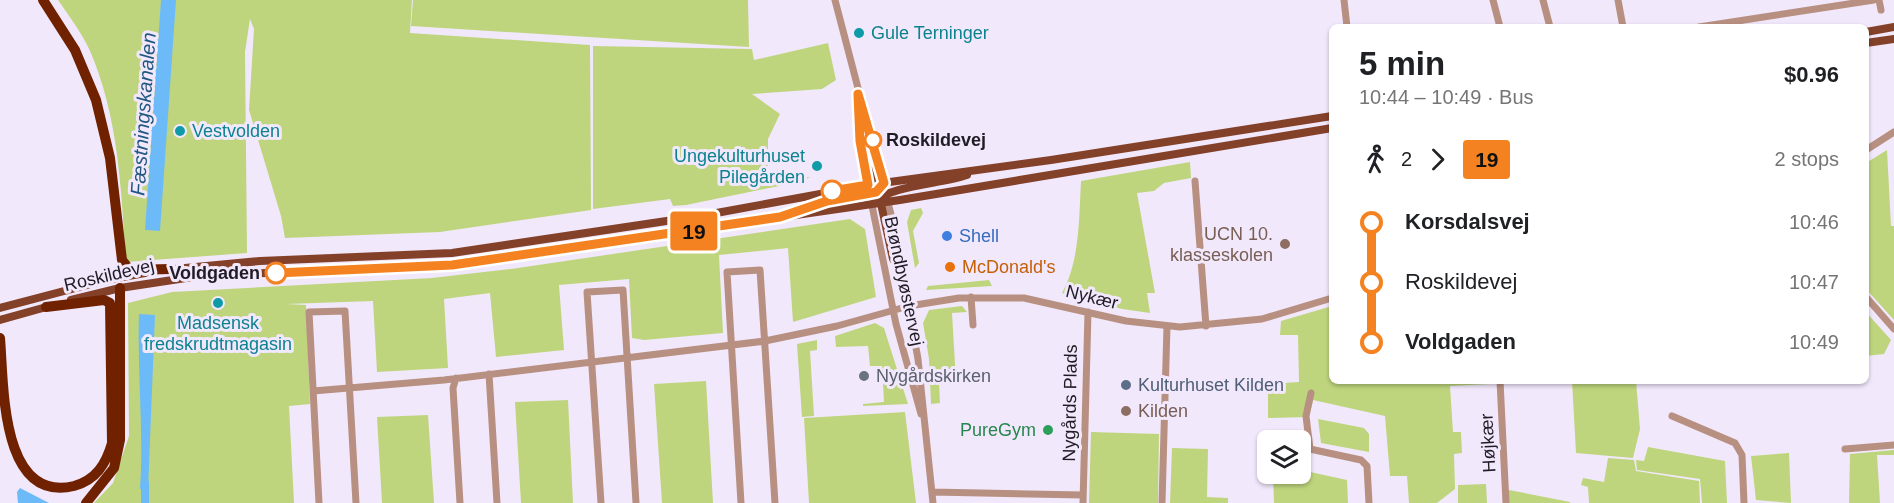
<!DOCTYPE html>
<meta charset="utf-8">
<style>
body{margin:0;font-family:Arial,sans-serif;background:#f6f6f6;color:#202124;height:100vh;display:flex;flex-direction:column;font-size:22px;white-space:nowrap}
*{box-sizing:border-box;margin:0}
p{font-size:20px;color:#757577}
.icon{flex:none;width:33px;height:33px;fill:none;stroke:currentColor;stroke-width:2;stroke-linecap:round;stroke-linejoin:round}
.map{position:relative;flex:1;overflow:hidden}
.drawer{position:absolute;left:1329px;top:24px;width:540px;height:360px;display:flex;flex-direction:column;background:#fff;border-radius:9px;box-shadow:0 2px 4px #0004}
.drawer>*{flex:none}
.badge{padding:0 12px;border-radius:4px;font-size:21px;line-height:39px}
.buttons{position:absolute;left:1257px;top:430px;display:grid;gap:12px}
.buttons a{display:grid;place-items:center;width:54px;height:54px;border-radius:9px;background:#fff;box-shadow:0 2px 4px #0004;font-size:30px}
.map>.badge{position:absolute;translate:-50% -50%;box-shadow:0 0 0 3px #fff}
.legs{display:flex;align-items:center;gap:9px;height:66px;padding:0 30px;font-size:20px}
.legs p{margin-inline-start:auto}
.overview{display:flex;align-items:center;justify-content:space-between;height:102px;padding:0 30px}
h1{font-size:33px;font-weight:700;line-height:45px}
ul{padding:0 30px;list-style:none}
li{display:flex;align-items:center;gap:21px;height:60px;font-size:22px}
li i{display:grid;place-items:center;width:9px;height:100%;margin:0 8px;background:currentColor}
li i::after{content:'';width:15px;height:15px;margin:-8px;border:4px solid;border-radius:50%;background:#fff}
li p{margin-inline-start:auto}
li:first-child i{background:linear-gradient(#0000 50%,currentColor 0)}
li:last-child i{background:linear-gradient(currentColor 50%,#0000 0)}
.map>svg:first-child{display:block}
.green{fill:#bed57d}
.water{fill:#6dbaf8}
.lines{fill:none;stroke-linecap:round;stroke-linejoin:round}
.canal{stroke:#6dbaf8;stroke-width:8}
.minor{stroke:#b89082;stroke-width:7}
.major{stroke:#844129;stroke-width:8}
.highway{stroke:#702100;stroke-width:10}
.line-1-casing{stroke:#fff;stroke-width:14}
.line-1{stroke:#f58220;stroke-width:9}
.culture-dot{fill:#0f9aa8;stroke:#f2e8fc;stroke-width:2}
.stop-1-dot{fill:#fff;stroke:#f58220;stroke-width:3}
.shop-dot{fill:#3f7fe0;stroke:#f2e8fc;stroke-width:2}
.education-dot{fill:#8d6e63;stroke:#f2e8fc;stroke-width:2}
.food-dot{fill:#e8710a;stroke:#f2e8fc;stroke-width:2}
.worship-dot{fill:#6b7280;stroke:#f2e8fc;stroke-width:2}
.service-dot{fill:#5c6f8a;stroke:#f2e8fc;stroke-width:2}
.leisure-dot{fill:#2e9e5b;stroke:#f2e8fc;stroke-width:2}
.labels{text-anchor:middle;stroke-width:6;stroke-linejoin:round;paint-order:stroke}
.culture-label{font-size:18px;fill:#0d838f;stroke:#f2e8fc;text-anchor:start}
.stop-label{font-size:18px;font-weight:bold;fill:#201b24;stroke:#f2e8fc;text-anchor:start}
.education-label{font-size:18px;fill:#785e54;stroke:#f2e8fc;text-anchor:end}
.shop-label{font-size:18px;fill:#366cbe;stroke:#f2e8fc;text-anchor:start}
.food-label{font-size:18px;fill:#c56008;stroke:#f2e8fc;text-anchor:start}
.street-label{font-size:18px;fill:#201b24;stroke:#f2e8fc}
.worship-label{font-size:18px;fill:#5b616d;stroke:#f2e8fc;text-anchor:start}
.service-label{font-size:18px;fill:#4e5e75;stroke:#f2e8fc;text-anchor:start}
.leisure-label{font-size:18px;fill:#27864d;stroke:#f2e8fc;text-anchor:end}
.water-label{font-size:20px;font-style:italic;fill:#215881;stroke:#f2e8fc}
</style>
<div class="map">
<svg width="1894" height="503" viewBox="0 0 1894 503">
<rect width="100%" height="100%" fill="#f2e8fc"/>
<path class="green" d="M58,0H412L410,33L590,45L591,210L440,232L285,238L281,216L249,110L254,29L250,19L245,52L247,253L126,262C121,190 119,118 90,51C82,33 69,16 58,0Z
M413,0H748L749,47L411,26Z
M828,43L836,80L822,89L752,94L780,114L768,139V166L759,171L764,181L810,177L803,181L686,205L673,206L670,199L593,209V46L752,49L754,60Z
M1887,150L1891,226H1894V320L1866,289V163Z
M1190,162L1191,178L1164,183L1154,191L1137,193L1155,293H1147L1150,313L1122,309L1062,293C1080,261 1079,217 1081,181Z
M921,208L923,213L913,231L919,263L915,268L907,222L911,210Z
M850,219L865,229L876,297L793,322L788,248L719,255L723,333L644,340L632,338L629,279L559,285L564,350L496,357L490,293L444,299L448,368L377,372L373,301L287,304L306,305L310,404L289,406L294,503H94L113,483L129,436L128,303L172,292L432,278L511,269Z
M989,280L992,286L926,290L928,286Z
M962,306L967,312L952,313L956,381L939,382L940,403L931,404L929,359L923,323L929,310Z
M1332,306V381H1490V384L1450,386L1453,432H1461L1462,453L1454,454L1455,489L1437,503H1409L1407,476H1390L1385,416L1313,400L1309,417L1268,418V384L1299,382L1298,335H1280L1281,321Z
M1866,312L1891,340L1884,354L1866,356Z
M875,323L884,328L908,404L863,406V404L884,402L882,366H870L868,346L836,347L835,336Z
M817,340V350L810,351L814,416L802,417L797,344Z
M706,381L713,503H662L654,384Z
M1572,381H1636L1640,429L1633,458L1576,453Z
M568,400L573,503H521L515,402Z
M905,412L916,503H809L804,418Z
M428,415L434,503H382L377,417Z
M1318,419L1364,428L1369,434V452L1321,443Z
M1091,432L1159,434L1158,503H1089Z
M1648,447L1725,461L1727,503H1702L1700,479L1637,470L1636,460L1644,461Z
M1172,448L1208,449L1207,497L1228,498V503H1170Z
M1894,450V455H1877L1880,503H1849L1850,454Z
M1789,453L1791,503L1756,500L1751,456Z
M1608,458L1634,460L1636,471L1699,481L1700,503H1589L1588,487L1581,485L1583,478L1604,482Z
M1301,470L1347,480L1348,503H1274L1273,474H1300Z
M1486,484L1487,503H1458V485Z
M1509,490L1570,502V503H1509Z"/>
<path class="water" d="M161,0H176L160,231L145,230Z
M139,314L155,315L148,490L140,489C144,430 137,373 139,314Z
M20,488L49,503H18L17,492Z"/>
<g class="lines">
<path class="canal" d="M145,503V483"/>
<path class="minor" d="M835,0L893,222L918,359L933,503
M1344,0L1347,27
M1493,0L1500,27
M1543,0L1550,27
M1618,0L1623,27
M1879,0L1881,10
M1699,27L1874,0
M860,129L865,171L896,324L921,414
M1866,150L1894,132
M1195,181L1206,326
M971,297L973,325
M1866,297L1894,329
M489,374L497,503
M456,378L453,388L460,503
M1500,381L1506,503
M313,391L444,380L765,341L837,326L909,306L959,298H1024L1126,321L1180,327L1262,319L1332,298
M1311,393L1306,416L1310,449L1361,460L1367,466L1369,503
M1672,416L1735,443L1742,455L1744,503
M1845,449L1894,445
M932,492L1083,495
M319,503L309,312L345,311L356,503
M601,503L587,292L623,290L636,503
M741,503L727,272L760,270L775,503
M1083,503L1088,312
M1162,503L1167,326"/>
<path class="major" d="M1866,32L1894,27
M1866,43L1894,39
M859,112L876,187
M880,199L893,259L903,273
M874,202C892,185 942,184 967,175
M807,209L827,201L877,192L883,183
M164,270L260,261L452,253L700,216L875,184L1051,160L1332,116
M71,300L120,288L199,276L452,265L900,200L1332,128
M0,308L106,280L145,273
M0,320L50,306"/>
<path class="highway" d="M43,0L75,50L96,100L110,158L122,260L130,270L170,269
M0,338C4,385 0,503 74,486C96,480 106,464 112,443L110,303L104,300L46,307
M86,503L114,468L120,440V288"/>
</g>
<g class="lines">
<g class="line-1-casing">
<path id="line-1" d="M276,273L452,265L780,217L827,201L876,192L884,183L858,94L860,141L868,185L832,191"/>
</g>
<use href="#line-1" class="line-1"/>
</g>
<g class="culture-dot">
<circle cx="859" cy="33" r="6"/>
<circle cx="180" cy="131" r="6"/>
<circle cx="817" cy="166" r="6"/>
<circle cx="218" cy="303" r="6"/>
</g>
<g class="stop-1-dot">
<circle cx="873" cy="140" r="8"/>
<circle cx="832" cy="191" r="10"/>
<circle cx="276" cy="273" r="10"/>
</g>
<circle class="shop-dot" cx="947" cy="236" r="6"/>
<g class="education-dot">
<circle cx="1285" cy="244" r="6"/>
<circle cx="1126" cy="411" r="6"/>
</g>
<circle class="food-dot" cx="950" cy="267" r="6"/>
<circle class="worship-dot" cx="864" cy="376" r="6"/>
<circle class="service-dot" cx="1126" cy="385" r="6"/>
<circle class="leisure-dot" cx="1048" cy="430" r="6"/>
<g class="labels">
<g class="culture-label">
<text x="871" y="39">Gule Terninger</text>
<text x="192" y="137">Vestvolden</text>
<text x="805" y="162" text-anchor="end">Ungekulturhuset<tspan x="805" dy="21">Pilegården</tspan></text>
<text x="218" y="329" text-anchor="middle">Madsensk<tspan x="218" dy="21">fredskrudtmagasin</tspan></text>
</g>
<g class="stop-label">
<text x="886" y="146">Roskildevej</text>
<text x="260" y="279" text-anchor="end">Voldgaden</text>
</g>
<g class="education-label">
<text x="1273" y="240">UCN 10.<tspan x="1273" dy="21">klasseskolen</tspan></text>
<text x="1138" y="417" text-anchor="start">Kilden</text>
</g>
<g class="shop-label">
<text x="959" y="242">Shell</text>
</g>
<g class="food-label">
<text x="962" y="273">McDonald's</text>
</g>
<g class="street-label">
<text transform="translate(109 275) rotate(-13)" y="6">Roskildevej</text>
<text transform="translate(904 281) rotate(78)" y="6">Brøndbyøstervej</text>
<text transform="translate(1092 297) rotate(14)" y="6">Nykær</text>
<text transform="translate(1070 403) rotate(-89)" y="6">Nygårds Plads</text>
<text transform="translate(1488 443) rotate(-93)" y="6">Højkær</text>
</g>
<g class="worship-label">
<text x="876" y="382">Nygårdskirken</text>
</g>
<g class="service-label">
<text x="1138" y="391">Kulturhuset Kilden</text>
</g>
<g class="leisure-label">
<text x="1036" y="436">PureGym</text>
</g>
<g class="water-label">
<text transform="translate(143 114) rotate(-86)" y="7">Fæstningskanalen</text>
</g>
</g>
</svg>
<div class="buttons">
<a><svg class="icon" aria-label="layers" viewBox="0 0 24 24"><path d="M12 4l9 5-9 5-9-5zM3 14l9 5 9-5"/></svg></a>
</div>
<b class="badge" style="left:694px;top:231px;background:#f58220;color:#111">19</b>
<section class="drawer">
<div class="overview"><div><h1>5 min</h1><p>10:44 – 10:49 · Bus</p></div><b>$0.96</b></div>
<div class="legs"><svg class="icon" aria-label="walk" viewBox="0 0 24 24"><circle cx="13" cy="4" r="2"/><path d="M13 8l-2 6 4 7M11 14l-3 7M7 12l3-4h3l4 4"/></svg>2<svg class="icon" aria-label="forward" viewBox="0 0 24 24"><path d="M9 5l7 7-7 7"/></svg><b class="badge" style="background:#f58220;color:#111">19</b><p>2 stops</p></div>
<ul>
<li><i style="color:#f58220"></i><b>Korsdalsvej</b><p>10:46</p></li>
<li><i style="color:#f58220"></i><span>Roskildevej</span><p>10:47</p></li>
<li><i style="color:#f58220"></i><b>Voldgaden</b><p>10:49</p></li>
</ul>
</section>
</div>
